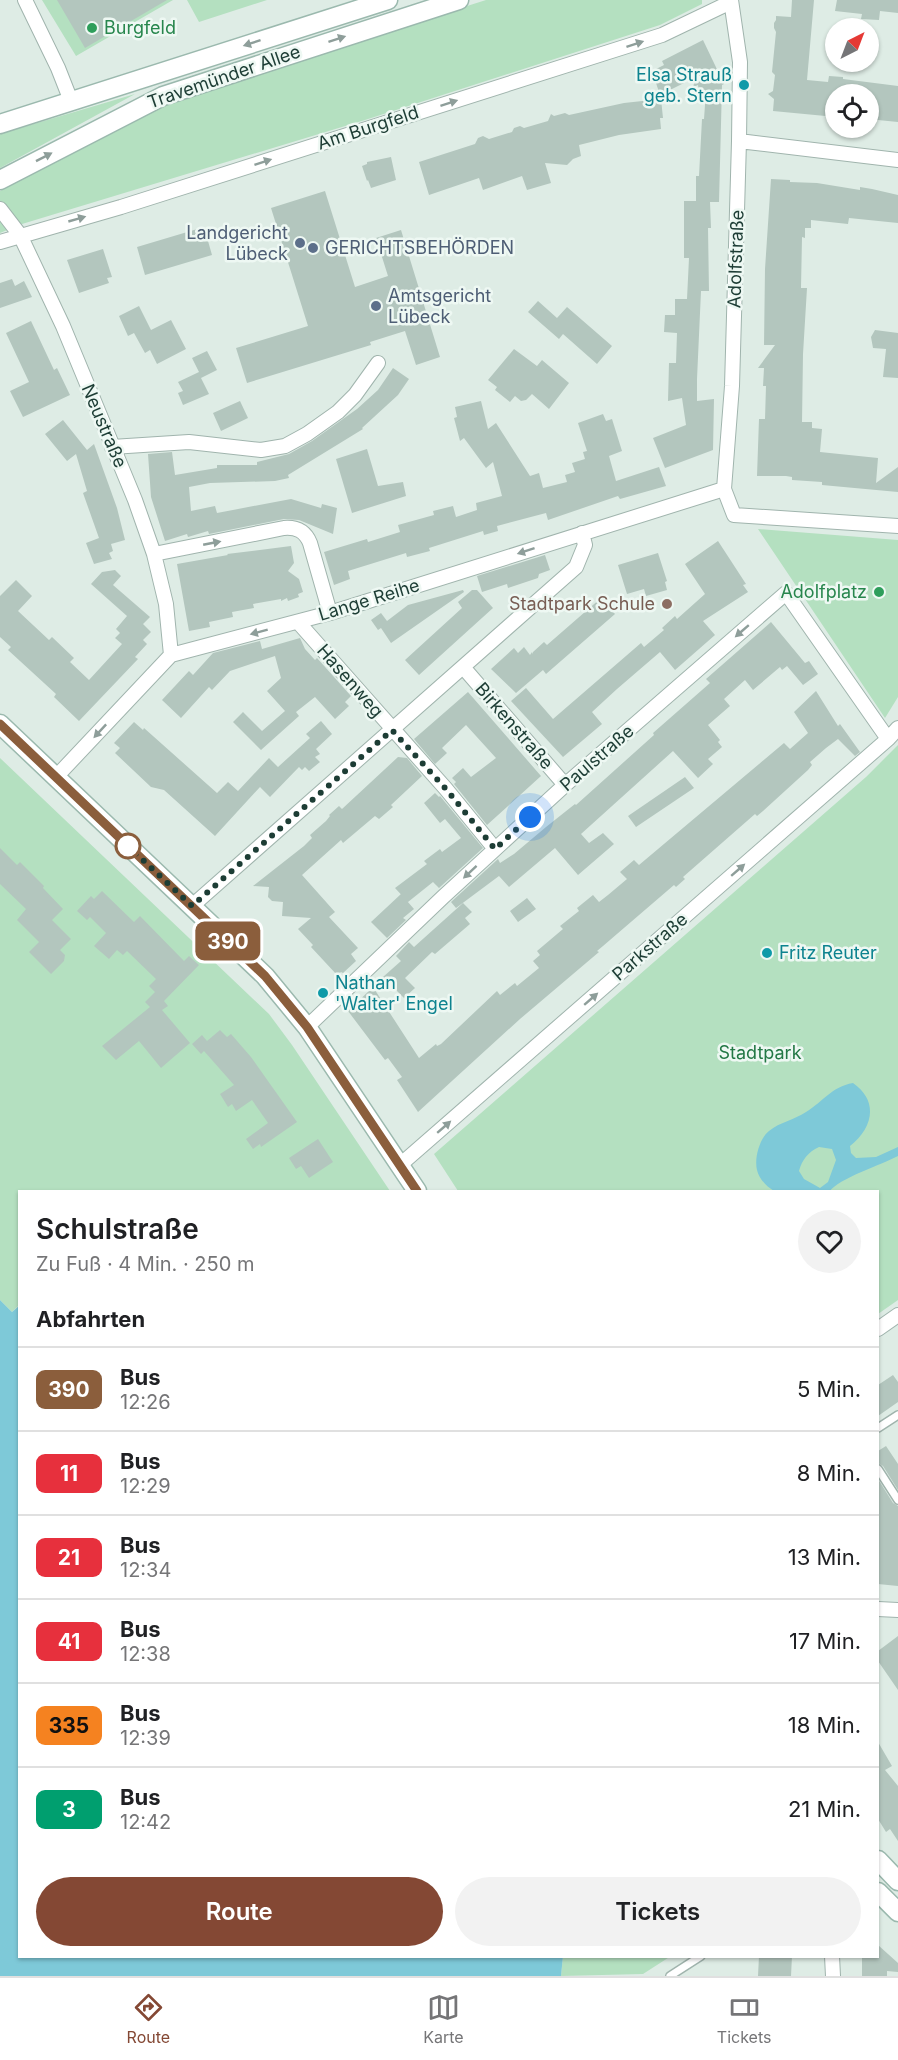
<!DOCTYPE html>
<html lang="de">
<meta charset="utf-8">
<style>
body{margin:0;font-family:Inter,sans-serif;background:#f2f2f2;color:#202124;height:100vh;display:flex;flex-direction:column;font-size:22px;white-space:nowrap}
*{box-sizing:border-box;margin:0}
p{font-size:20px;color:#757577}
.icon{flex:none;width:33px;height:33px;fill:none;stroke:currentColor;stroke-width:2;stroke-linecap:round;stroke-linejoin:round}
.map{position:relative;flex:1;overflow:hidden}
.drawer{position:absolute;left:18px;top:1190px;width:861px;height:768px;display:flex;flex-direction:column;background:#fff;border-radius:0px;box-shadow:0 2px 4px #0004}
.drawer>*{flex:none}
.badge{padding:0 12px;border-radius:9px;font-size:21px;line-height:39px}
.needle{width:39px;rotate:42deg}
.buttons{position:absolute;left:825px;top:18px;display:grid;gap:12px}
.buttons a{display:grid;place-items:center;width:54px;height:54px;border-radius:50%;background:#fff;box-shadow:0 2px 4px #0004;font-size:30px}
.you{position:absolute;width:30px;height:30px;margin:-15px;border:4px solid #fff;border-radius:50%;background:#1a73e8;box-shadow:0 0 0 9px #1a73e833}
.map>.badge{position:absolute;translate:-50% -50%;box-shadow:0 0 0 3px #fff}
h2{padding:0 18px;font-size:22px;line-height:54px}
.round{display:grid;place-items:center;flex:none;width:63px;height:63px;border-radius:32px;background:#f2f2f2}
.headline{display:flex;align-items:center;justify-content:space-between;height:102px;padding:0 18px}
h1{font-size:28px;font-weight:600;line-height:45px}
.primary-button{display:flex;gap:12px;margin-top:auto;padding:12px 18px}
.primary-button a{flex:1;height:69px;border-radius:36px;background:#844834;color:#fff;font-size:24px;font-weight:600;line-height:69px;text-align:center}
.primary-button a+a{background:#f2f2f2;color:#202124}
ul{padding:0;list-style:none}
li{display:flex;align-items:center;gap:18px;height:84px;padding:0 18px;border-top:2px solid #e0e0e0}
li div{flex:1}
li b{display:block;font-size:22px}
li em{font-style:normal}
li .badge{min-width:66px;font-weight:700;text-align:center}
.dock{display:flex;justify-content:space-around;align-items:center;height:84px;border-top:2px solid #e0e0e0;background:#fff;font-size:16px;color:#757577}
.dock a{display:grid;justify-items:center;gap:3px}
.dock .current{color:#844834}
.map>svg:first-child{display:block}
.green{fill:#b4e0c0}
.water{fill:#7ec9d8;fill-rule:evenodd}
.building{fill:#b3c6be}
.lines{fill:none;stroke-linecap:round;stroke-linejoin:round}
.service-casing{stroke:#a0b4ad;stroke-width:10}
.minor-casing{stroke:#a0b4ad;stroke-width:16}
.secondary-casing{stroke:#9bb9ae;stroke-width:21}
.service{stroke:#fff;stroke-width:7}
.minor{stroke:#fff;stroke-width:14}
.secondary{stroke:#fff;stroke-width:18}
.oneway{fill:#8e9e9a}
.line-casing{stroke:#fff;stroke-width:14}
.line{stroke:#8b5e3c;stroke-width:9}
.walk{stroke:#1d3d35;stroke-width:6;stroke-dasharray:0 10.8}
.leisure-dot{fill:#2e9e5b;stroke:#eef8f3;stroke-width:2}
.culture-dot{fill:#0f9aa8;stroke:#eef8f3;stroke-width:2}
.service-dot{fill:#5c6f8a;stroke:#eef8f3;stroke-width:2}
.education-dot{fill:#8d6e63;stroke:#eef8f3;stroke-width:2}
.stop-dot{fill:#fff;stroke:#8b5e3c;stroke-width:3}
.labels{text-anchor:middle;stroke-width:5;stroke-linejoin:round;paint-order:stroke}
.leisure-label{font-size:18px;fill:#27864d;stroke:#eef8f3;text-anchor:start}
.culture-label{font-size:18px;fill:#0d838f;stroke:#eef8f3;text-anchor:start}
.street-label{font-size:18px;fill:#1d3d35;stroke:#eef8f3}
.service-label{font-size:18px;fill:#4e5e75;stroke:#eef8f3;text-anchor:start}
.education-label{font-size:18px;fill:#785e54;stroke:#eef8f3;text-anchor:end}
.park-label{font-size:18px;fill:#237845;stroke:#eef8f3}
</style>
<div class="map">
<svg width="898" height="1976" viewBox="0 0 898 1976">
<rect width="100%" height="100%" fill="#deece5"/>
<path class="green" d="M42,0H173L76,56Z
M187,0H267L199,22Z
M486,0H702V4L660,25L365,120L22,224L0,233V191L143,109Z
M135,94L0,168V134Z
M758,529L898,540V697L885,718Z
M898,745V1300L878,1314V1191H458L434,1154L866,777Z
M0,758L269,1014L292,1045L390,1191H20L19,1305L12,1312L0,1300Z
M563,1956H671L643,1974L561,1976Z"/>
<path class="water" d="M853,1083C879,1101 873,1128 850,1146L851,1153L856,1158L876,1157L898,1147V1156C883,1164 838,1179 830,1191H774C767,1187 759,1179 757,1170C754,1158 760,1138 769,1131C780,1122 794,1120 806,1112C824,1101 831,1087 853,1083ZM819,1147L832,1149L836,1160L828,1182L820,1188L804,1179L799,1171C802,1160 808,1152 819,1147Z
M0,1300L12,1312L20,1305V1956H563L561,1976H0Z"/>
<path class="building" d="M57,0H167L85,48Z
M792,0H814L807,80L828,82L829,76L843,77V79L898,86V122L868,119V94H836V117L773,111L774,99L768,94L773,91L775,75L772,72L776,32L774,28V23L776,20V16L791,17Z
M837,0H898V13L880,11L879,20L861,19L862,14L835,11Z
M703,40L724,84L722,85L719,202H710L711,228H708L709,291H701L697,379V401L714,399L713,450L665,468L653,438L686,425L682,398L668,401L669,363H676L677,333L664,332L665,315H675V299H687L689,258H684V201H696V176H699L702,119H704L706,91L699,92L698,85L693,87L696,77L660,95L652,71L664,65L662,61Z
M661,99L663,118H660L661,129L619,135L579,145L581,156L573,159L567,165L545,163L551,183L527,190L522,176L483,190L479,178L429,195L419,162L475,144L478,138L483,136L489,139L512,132L514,128L520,126L524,128L548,121L551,114L554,116L565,113L569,115L624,103Z
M391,157L396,180L371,188L368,180L367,181L362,166L367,164V162Z
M771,179L790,180V182L817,183L860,190V187L872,189L898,195V223L849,218L848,224L811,220V228H805V238L802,237L801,288H807L803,354L802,422H812V428L822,429L820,452L878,458L876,483L898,467V492L822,485V482L792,480V477L786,476H757L759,419H765L766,386H763L764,368H758L775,345H764L765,269Z
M325,191L355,287L388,276L376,238L401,230L440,357L416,365L405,331L370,342L371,345L247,383L236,348L308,326L271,208Z
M204,227L212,255L145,275L137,247Z
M103,249L112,277L107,278L109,283L79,293L67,260Z
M12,279L15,286L24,281L32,297L0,308V283Z
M538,301L557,318L567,307L612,346L597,364L563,334L559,339L528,312Z
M139,306L151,330L171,320L186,349L157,364L150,350L145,353L134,333L128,336L119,316Z
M31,321L54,370L57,368L70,395L23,417L10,391L29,382L6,333Z
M875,330L898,333V378L883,377L886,349L873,348L871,337Z
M514,349L537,366L542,360L569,383L549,409L532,394L526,400L521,401L515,396L510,402L495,390L497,387L488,380Z
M207,351L217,370L201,378L209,394L183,405L178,393L183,391L178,382L199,372L192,358Z
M393,368L409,379L398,395L362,428L363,429L288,475L289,478L275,481L210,483L189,487L191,511L215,506L217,513L291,499L321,508L322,504L337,508L333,534L299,520L284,519L209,534L208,531L188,537L187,534L165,541L151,497L148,454L172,452L175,475L217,468V465H257V462L289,454L312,441L357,409L378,390Z
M240,401L248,418L221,431L213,413Z
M481,401L488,429L496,423L530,476L539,473L543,488L567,482L565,475L575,472L572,463L585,459L583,452L587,451L578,423L603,414L606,421L612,419L622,451L609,456L616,481L659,467L666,486L620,499L618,496L548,520L546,513L497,526L498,531L484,535L483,531L429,548L430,551L407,557L406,553L348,571L350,579L334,585L324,552L367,539L368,542L400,532L398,525L434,515L433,511L453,506L456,517L477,510L476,503L502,496L493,462L486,468L464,438L460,441L454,418L457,417L455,407Z
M63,420L87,450L94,444L117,508L125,540L111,544L113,551L109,553L112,559L94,564L86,543L99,538L83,493L87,491L76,454L67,461L45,434Z
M367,449L378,486L403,482L406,496L352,513L336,459Z
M718,541L746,584L743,585L748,592L703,621L715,635L675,670L660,652L617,689L592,712L602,724L563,757L511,701L526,688L553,719L641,643L644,647L664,630L662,628L675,616L677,619L705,594L685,564Z
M291,546L294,563L288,571L299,579L303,592L298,594L299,597L288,601L287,598L281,601V599L253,604L254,608L232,612L233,617L209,622L210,627L189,631L177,564L228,555L227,554Z
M658,553L667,581L665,582L667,590L646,596L644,589L627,594L618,565Z
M545,555L550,570L539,574L538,578L508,588L507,584L482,592L477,576Z
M115,570L121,576L113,585L150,617L143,624L151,632L143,640L147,644L135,657L138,659L79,721L54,697L56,694L8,650L11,647L0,637V596L16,580L32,596L18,611L49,640L52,637L74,658L70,662L89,680L122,644L115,638L120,633L116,629L127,616L91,584L102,572Z
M463,590L464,592L391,643L381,628L378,630L371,620L381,613L387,621L408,605Z
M472,590H477L493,608L419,675L405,660L462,608L458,602Z
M601,598L615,614L546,674L543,670L516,693L491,669L514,648L518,653L524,647L530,655L532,652L533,654V652L544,642L547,645Z
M771,622L805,663L809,661L818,674L803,685L787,666L782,670L780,667L753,690L745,680L724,699L730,706L708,725L720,740L718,742L722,747L708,759L713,764L698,778L673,751L581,834L589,843L603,833L614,844L578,875L555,848L509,887L499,876L456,908L451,902L498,859L500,863L514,854L546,827L575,804L576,805L654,735L653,733L710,683L706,679Z
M300,638L305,649L315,660L317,658L351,696L345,702L349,706L335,719L315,697L296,712L299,716L261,750L233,722L243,712L262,731L285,711L267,691L281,678L275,656L230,671L212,690L209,687L181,718L162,700L189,671L193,675L213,653L260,641L262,649Z
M816,691L838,726L840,724L860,752L855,756L838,739L826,748L810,762L812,765L808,770L763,811L757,816L755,814L683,877L685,879L676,887L674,885L603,946L597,951L599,952L520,1019L418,1112L397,1080L402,1077L388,1058L385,1060L348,1011L373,987L419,1058L436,1044L437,1046L441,1044L497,991L500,995L515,983L517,986L539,968L533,961L540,955L537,951L563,929L560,926L579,911L577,908L593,895L599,902L608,895L627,879L620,872L634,860L639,865L784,743L790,749L808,733L794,712Z
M468,692L541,776L487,825L454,784L456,782L452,778L463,768L471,777L496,758L466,725L442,748L447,753L435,764L414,739Z
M321,721L332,734L316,749L320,754L315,757L320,762L309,771L305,767L302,770L299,767L270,797L260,787L215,836L164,790L151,787L115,753L120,748L114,743L134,722L143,730L144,728L217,793L228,782L238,791L269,758L278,767L310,738L306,734Z
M398,757L407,758L422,776L391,805L393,807L379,819L375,816L343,843L341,840L302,875L335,912L329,917L358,948L351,954L356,961L343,973L341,972L337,975L311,947L313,945L298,929L311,918L282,916L283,902L272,901L268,897L269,887L253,886L304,846L312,838L310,835L326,821L330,816L329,815L339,806L342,809Z
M685,777L694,788L636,827L628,816Z
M435,793L439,797L440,796L483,848L439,888L433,882L408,902L395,888L427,864L424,861L440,849L442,852L461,838L445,819L440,823L424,803Z
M0,848L17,865L20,862L44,886L43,888L63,909L52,920L71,939L60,950L65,955L64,961L51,974L29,952L39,942L17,920L26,909L0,884Z
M102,891L134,922L140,916L184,961L189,956L199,965L164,1001L168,1006L162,1010L190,1043L161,1068L139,1041L116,1060L102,1046L150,1007L145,1002L155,992L149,986L156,979L127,951L123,955L117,950L109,959L94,946L106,933L90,917L87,920L77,911L91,896L94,899Z
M401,894L414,909L403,918L406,920L387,938L371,922Z
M527,898L536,909L518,922L510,911Z
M463,903L472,912L465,918L470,924L435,954L432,952L405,978L415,988L404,998L383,977L401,961L396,956L409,942L414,947Z
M220,1030L227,1037L231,1034L251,1057L297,1122L261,1147L260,1144L253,1149L246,1139L268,1123L252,1100L236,1111L232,1104L228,1107L220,1094L234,1085L204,1051L201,1054L192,1044L202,1035L207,1041Z
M318,1139L333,1162L309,1178L301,1166L296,1169L289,1158Z
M893,1375L898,1382V1402L878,1416V1385Z
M886,1446L898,1464V1490L883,1466L878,1463V1451Z
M878,1479L893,1503L898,1506V1586L878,1584Z
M898,1636V1690L878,1661V1651Z
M878,1742L892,1766L885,1770L898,1786V1841L890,1829L886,1832L878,1819Z
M878,1945L898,1963V1972L887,1971V1976H862V1956H878Z
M759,1956H792L791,1976H758Z"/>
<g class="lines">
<g class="service-casing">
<path id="service" d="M878,1428L898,1415
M878,1469L898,1500
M670,1976L701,1956"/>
</g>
<g class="minor-casing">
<path id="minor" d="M25,0L58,68L71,101
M731,0L740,62L739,141L732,386L724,489L734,515L898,526
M739,141L898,160
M0,209L20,235L63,326L135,500L154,554L166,604L171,655
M0,242L121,207L662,35L731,2
M112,447L189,442L261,450L285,446L307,434L338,412L355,395L378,363
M154,554L284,528C297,527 305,531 310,543L330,613
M298,622L446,789L495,849
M463,667L565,785
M56,777L171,655L330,613L724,489
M192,906L576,567L585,545L582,533
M307,1027L443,897L565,785L786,593L888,739
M400,1165L888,739L898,728
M878,1329L898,1315
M878,1609L898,1610
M832,1956L833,1976"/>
</g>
<g class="secondary-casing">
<path id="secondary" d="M0,124L388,0
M0,180L163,96L459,0
M0,724L265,976L307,1027L417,1191
M878,1860L898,1881
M878,1892L898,1912"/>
</g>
<use href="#service" class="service"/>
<use href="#minor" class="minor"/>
<use href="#secondary" class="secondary"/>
</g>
<defs><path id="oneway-solid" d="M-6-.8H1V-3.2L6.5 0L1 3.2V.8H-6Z" transform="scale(1.5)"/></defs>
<g class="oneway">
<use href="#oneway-solid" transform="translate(337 39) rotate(-18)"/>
<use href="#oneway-solid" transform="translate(252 43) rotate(162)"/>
<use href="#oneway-solid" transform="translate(635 44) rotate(-18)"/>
<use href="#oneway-solid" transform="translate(449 103) rotate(-18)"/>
<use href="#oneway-solid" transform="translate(44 157) rotate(-27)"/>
<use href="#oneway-solid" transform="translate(263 162) rotate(-18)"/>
<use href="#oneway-solid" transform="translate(77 219) rotate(-16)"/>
<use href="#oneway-solid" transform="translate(212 543) rotate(-11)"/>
<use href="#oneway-solid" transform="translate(526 551) rotate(162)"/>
<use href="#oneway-solid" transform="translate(742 631) rotate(139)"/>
<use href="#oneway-solid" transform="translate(259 632) rotate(165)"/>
<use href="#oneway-solid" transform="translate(100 731) rotate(133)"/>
<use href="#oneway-solid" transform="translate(738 870) rotate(-41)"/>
<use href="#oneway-solid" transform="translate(470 872) rotate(137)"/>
<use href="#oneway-solid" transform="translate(591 999) rotate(-41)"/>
<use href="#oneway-solid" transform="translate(444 1127) rotate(-41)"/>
</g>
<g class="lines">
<g class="line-casing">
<path id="line" d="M0,724L265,976L307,1027L417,1191"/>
</g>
<use href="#line" class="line"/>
<path class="walk" d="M128,846L192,906L392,730L446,789L495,849L530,817"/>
</g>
<g class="leisure-dot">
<circle cx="92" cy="28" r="6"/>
<circle cx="879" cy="592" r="6"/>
</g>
<g class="culture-dot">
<circle cx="744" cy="85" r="6"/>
<circle cx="767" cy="953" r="6"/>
<circle cx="323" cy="993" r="6"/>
</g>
<g class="service-dot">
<circle cx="300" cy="243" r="6"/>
<circle cx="313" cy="248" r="6"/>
<circle cx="376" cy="306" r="6"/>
</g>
<circle class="education-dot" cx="667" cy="604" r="6"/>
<circle class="stop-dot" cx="128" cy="846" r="12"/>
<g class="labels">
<g class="leisure-label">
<text x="104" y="34">Burgfeld</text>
<text x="867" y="598" text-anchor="end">Adolfplatz</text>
</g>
<g class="culture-label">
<text x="732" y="81" text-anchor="end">Elsa Strauß<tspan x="732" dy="21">geb. Stern</tspan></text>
<text x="779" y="959">Fritz Reuter</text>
<text x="335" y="989">Nathan<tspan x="335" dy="21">'Walter' Engel</tspan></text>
</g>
<g class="street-label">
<text transform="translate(224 77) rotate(-19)" y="6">Travemünder Allee</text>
<text transform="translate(368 128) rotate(-18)" y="6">Am Burgfeld</text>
<text transform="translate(736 259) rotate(-88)" y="6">Adolfstraße</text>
<text transform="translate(104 426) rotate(67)" y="6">Neustraße</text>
<text transform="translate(369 600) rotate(-17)" y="6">Lange Reihe</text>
<text transform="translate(350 681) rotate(49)" y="6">Hasenweg</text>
<text transform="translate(514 726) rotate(49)" y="6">Birkenstraße</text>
<text transform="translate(597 758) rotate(-41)" y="6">Paulstraße</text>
<text transform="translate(650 947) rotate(-41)" y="6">Parkstraße</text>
</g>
<g class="service-label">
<text x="288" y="239" text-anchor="end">Landgericht<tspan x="288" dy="21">Lübeck</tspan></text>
<text x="325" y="254">GERICHTSBEHÖRDEN</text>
<text x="388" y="302">Amtsgericht<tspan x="388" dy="21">Lübeck</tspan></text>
</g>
<g class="education-label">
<text x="655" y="610">Stadtpark Schule</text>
</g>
<g class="park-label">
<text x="760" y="1059">Stadtpark</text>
</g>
</g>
</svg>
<div class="buttons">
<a><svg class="needle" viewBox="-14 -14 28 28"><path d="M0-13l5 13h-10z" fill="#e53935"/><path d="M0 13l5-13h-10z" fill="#757577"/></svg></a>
<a><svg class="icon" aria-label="locate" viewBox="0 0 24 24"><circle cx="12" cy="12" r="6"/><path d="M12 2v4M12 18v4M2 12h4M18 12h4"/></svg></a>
</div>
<div class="you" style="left:530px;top:817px"></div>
<b class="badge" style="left:228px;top:941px;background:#8b5e3c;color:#fff">390</b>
<section class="drawer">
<div class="headline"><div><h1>Schulstraße</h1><p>Zu Fuß · 4 Min. · 250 m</p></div><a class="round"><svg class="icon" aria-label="heart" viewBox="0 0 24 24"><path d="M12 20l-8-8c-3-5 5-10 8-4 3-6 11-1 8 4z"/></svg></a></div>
<h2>Abfahrten</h2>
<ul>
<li><span class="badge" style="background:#8b5e3c;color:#fff">390</span><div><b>Bus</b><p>12:26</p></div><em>5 Min.</em></li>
<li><span class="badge" style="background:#e7303d;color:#fff">11</span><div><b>Bus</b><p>12:29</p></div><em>8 Min.</em></li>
<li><span class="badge" style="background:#e7303d;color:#fff">21</span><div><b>Bus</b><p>12:34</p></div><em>13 Min.</em></li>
<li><span class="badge" style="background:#e7303d;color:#fff">41</span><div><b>Bus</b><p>12:38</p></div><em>17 Min.</em></li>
<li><span class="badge" style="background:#f58220;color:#111">335</span><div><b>Bus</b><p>12:39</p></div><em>18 Min.</em></li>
<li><span class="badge" style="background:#009f6f;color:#fff">3</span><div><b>Bus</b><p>12:42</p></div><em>21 Min.</em></li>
</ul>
<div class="primary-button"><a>Route</a><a>Tickets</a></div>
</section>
</div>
<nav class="dock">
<a class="current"><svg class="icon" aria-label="directions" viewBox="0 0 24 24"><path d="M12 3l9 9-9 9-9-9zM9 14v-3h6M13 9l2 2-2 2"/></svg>Route</a>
<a><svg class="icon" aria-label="map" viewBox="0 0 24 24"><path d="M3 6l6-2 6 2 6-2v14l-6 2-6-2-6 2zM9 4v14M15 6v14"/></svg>Karte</a>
<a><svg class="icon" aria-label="tickets" viewBox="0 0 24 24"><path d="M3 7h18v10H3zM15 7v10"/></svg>Tickets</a>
</nav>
